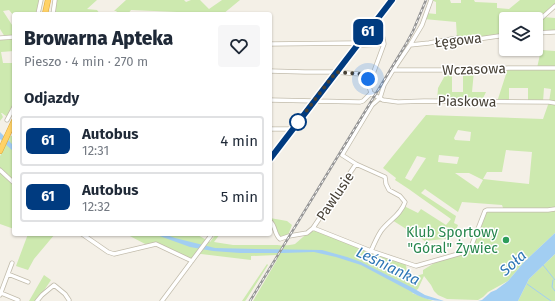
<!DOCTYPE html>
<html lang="pl">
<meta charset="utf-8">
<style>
body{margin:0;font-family:"Fira Sans",sans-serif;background:#f6f6f7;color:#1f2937;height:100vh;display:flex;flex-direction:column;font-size:15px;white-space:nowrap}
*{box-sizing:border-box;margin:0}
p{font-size:13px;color:#747a83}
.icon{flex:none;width:22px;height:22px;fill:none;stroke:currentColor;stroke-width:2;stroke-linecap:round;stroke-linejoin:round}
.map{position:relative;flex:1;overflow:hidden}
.panel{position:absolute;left:12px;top:12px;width:260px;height:224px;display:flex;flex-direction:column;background:#fff;border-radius:4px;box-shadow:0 1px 3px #0004}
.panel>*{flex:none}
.badge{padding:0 8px;border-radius:6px;font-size:14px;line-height:26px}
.fabs{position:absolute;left:499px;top:12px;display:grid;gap:8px}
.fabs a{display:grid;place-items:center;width:44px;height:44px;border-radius:4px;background:#fff;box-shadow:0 1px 3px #0004;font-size:20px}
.you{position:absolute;width:20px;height:20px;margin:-10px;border:3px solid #fff;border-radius:50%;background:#1a73e8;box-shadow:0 0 0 6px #1a73e833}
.map>.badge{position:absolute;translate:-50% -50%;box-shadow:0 0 0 2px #fff}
h2{padding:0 12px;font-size:15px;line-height:36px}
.round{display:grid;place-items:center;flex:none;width:42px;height:42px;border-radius:4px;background:#f6f6f7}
.summary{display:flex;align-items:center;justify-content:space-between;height:68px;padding:0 12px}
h1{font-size:19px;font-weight:800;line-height:30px}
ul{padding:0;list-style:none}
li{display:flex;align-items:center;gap:12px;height:50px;margin:0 8px 6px;padding:0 4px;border:2px solid #e0e1e3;border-radius:4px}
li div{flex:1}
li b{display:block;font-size:15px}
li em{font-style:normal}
li .badge{min-width:44px;font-weight:700;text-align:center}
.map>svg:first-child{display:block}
.green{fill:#cde9af;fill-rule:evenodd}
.water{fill:#a2cef2}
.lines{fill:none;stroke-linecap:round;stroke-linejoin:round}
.stream{stroke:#a2cef2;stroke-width:1}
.minor-casing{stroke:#c2bcac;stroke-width:5}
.highway-casing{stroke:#e0a735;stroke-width:6}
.minor{stroke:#fff;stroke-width:3.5}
.highway{stroke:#ffd267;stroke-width:5}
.rail-casing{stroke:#969696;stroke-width:2.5}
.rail{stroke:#fff;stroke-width:1;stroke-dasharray:3;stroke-linecap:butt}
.line-casing{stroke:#fff;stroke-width:9}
.line{stroke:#003b80;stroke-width:6}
.walk{stroke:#474136;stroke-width:4;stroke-dasharray:0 7.2}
.stop-dot{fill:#fff;stroke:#003b80;stroke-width:2}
.leisure-dot{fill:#2e9e5b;stroke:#fff;stroke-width:1.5}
.labels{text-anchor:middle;stroke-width:3;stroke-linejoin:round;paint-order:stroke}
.street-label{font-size:14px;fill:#474136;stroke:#fff}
.leisure-label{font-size:14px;fill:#27864d;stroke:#fff;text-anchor:end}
.water-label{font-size:15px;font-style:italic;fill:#2d76b5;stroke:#fff}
</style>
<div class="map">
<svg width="555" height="301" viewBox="0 0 555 301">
<rect width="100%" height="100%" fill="#f4f0e7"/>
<path class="green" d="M0,0H41L38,14H14V16L9,10L3,11L14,28V51L1,52L3,63H14V102L8,115L6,116L2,113H1L3,117L0,121V38L5,37L0,29Z
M56,0H97L87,9L97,10L100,14H53Z
M126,0H184L186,2L191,0H200L209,9L222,0H240L223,14L131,10L128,14H114L117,11H114Z
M431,0H450L451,3H461V0H474L475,2L497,3V8L509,9L520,0H555V6L547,14L539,13L526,12L525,15L516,16V19H506V35L471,40L457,38L456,22L424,19L426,13L436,14V2Z
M543,17L555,18V32L536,33V23Z
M541,50L555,51V233L524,262L508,281L488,292L483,297L478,300L447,299L438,295L434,291L431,285L424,276L418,289L412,293L433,301H253L277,260V255L251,256V260L201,254L197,255L192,261L156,244L149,246L126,234H196L210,242L216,234H220L214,242L233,245H278C281,246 292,245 295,244C298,242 309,231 313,228L401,261L406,265C407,271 406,274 412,277L423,274V270L441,259L456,255L471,247H475V244L474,243L486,212L530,208H503L502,205L462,202L458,212L425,189L421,193L456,216L454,223L458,225L453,238L425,241L392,220L404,206L418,213L421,209L446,225L451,219C432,206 414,192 395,180L396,178L383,168L426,115L543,119L549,102L551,89L544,88L543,102H528V88H509V102H497L508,68H537ZM458,130L471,132L470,141L455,140L454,138ZM506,150L532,152L529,184L483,179L487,172H502ZM439,155L459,157L457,164L438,162ZM417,156L426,158L411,181L405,178ZM455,173H469L483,180L478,189Z
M448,70L452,71V92H463V72L474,71L472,92H486L481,102L437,101L438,88Z
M9,136H14V229L0,224V156Z
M270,218L287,221L292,225L288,235L281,239C275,233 277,225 270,220Z
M28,234H55L34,259L28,270L16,266Z
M555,254V301H518L529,279Z
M267,264L268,265L246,300L245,301H242Z
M44,275L51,280L37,301H29Z"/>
<path class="water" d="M0,132L14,146V152L0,139Z
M555,233V254L529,279L518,301H478L482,300L491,292L496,290L508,281L524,262Z
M154,234H164L175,238L215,248L256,249L322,250L347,257L361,262L413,288L425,295L444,301C432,301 420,298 410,291L361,265L336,257L314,252L283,253H240L213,251L190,247Z"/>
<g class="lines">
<path class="stream" d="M543,265L555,280
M553,280L552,287L555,291
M527,284L551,301"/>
<g class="minor-casing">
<path id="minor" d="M38,14L41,0
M53,14L55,0
M375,22L379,25L383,38L384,44L373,74L368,79V83L371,93L383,100L398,102L424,101L549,102L555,103
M536,23L555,6
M536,33L555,32
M0,38L14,37
M270,44L354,43L363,45L384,44
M410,45L429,43L457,38L471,40L506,35
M393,70H444L465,72L508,68H555
M270,71L305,72H334L360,74H363L368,79
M270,100L360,102L363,101L371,93
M7,120L14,107
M270,129H293
M270,159L393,0
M0,170L14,183
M270,221C276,226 274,234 280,239L289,236L307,233L313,228L371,251L416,266L465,252L471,247L485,211L487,210H548L555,209
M313,228L356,164
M82,234L108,252L114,254L156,244L192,261
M371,251C374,244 377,237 381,231C388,221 401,215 405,202L400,196L389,190L386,184L385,177L356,164L342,155L372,105L380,98L384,85L393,70L410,45L422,25L431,0
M8,274L28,282
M1,293L18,300
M0,295L12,263
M37,301L42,295L54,285L65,294L69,300
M162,301L212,234"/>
</g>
<g class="highway-casing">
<path id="highway" d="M45,14L48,0
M0,151L14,121"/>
</g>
<use href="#minor" class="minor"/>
<use href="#highway" class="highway"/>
<g class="rail-casing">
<path id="rail" d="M250,301L406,44L413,31L426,0"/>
</g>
<use href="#rail" class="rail"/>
</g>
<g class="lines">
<g class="line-casing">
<path id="line" d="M270,159L392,0"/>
</g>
<use href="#line" class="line"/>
<path class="walk" d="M298,122L336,72L360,74H363L368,79"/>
</g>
<circle class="stop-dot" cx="298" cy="122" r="8"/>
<circle class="leisure-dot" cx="506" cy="240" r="4"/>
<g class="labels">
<g class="street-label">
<text transform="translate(458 40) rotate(-6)" y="5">Łęgowa</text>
<text transform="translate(474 69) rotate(-2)" y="5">Wczasowa</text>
<text transform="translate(467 101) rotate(1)" y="5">Piaskowa</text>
<text transform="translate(335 196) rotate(-56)" y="5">Pawlusie</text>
</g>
<g class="leisure-label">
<text x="498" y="237">Klub Sportowy<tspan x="498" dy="16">"Góral" Żywiec</tspan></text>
</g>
<g class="water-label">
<text transform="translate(513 263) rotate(-42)" y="5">Soła</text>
<text transform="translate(388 266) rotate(26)" y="5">Leśnianka</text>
</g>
</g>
</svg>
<div class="fabs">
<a><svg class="icon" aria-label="layers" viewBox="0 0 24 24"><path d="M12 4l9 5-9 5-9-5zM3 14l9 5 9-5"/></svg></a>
</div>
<div class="you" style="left:368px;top:79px"></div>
<b class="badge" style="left:368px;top:32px;background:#003b80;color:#fff">61</b>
<section class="panel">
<div class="summary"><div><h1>Browarna Apteka</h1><p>Pieszo · 4 min · 270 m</p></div><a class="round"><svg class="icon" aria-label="heart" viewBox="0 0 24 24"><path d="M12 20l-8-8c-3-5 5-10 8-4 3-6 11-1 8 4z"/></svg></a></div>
<h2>Odjazdy</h2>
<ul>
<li><span class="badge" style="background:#003b80;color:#fff">61</span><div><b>Autobus</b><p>12:31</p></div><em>4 min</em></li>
<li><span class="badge" style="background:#003b80;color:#fff">61</span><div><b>Autobus</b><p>12:32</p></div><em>5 min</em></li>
</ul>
</section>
</div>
